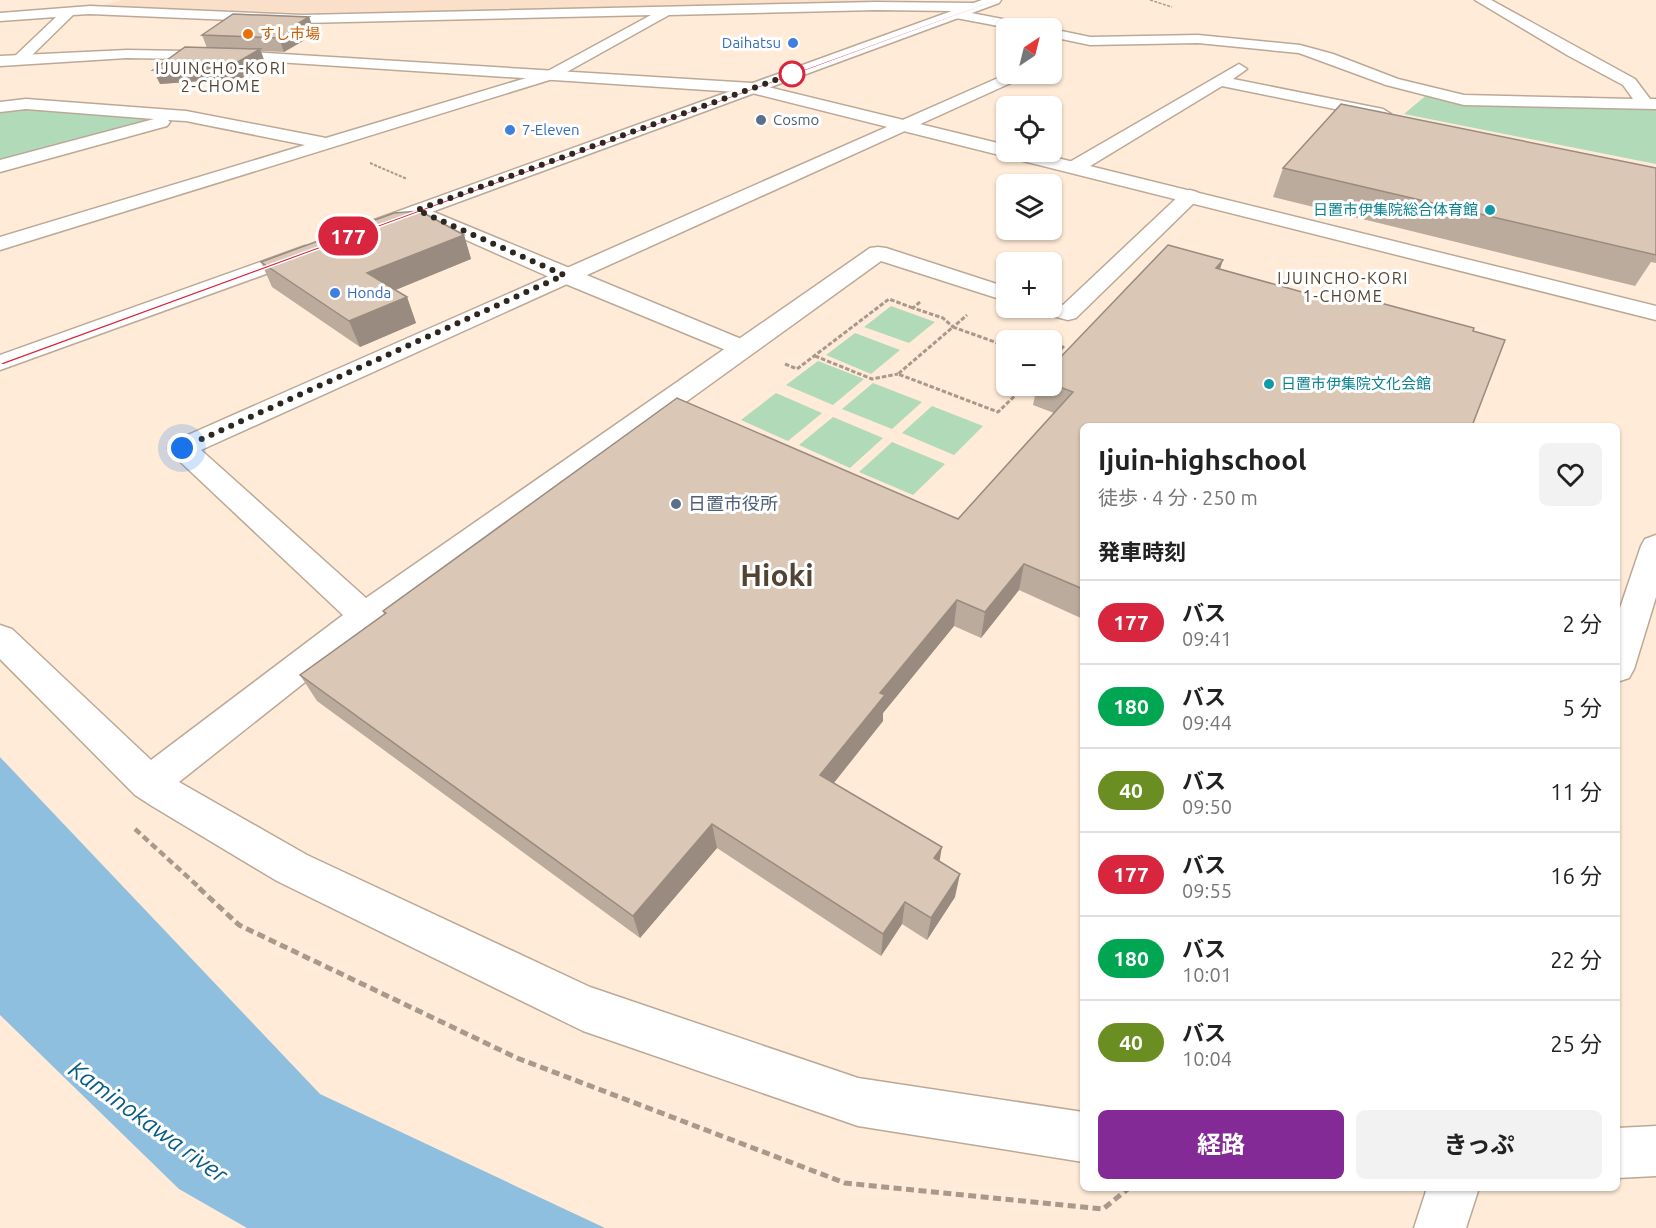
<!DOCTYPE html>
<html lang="ja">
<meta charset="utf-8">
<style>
body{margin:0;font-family:Ubuntu,"Noto Sans JP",sans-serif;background:#f2f2f2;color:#222;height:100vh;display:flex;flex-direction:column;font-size:22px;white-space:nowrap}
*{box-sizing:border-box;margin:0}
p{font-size:20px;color:#767676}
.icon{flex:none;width:33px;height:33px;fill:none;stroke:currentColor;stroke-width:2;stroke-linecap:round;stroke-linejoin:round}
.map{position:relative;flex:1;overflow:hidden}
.side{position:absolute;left:1080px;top:423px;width:540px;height:768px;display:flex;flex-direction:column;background:#fff;border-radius:9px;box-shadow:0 2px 4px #0004}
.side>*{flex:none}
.badge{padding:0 12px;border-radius:20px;font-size:21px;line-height:39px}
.needle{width:39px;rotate:35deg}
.fabs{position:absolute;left:996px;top:18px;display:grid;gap:12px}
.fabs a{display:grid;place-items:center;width:66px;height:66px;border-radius:9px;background:#fff;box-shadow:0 2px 4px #0004;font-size:30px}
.you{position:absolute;width:30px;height:30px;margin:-15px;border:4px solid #fff;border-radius:50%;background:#1a73e8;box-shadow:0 0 0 9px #1a73e833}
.map>.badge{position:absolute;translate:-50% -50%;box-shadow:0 0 0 3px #fff}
h2{padding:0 18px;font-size:22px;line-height:54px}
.round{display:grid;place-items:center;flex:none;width:63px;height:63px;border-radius:9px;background:#f2f2f2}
.overview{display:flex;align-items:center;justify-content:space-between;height:102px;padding:0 18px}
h1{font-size:28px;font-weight:700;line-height:45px}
.button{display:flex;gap:12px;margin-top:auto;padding:12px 18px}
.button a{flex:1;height:69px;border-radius:9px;background:#832a97;color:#fff;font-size:24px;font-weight:700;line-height:69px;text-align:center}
.button a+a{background:#f2f2f2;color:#222}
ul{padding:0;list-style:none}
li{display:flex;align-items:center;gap:18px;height:84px;padding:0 18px;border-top:2px solid #e0e0e0}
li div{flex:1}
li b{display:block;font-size:22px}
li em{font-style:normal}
li .badge{min-width:66px;font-weight:700;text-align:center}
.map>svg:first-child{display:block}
.built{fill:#fae0c8}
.green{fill:#b1dab9}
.water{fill:#8fbfdf}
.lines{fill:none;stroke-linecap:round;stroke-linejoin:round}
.stream{fill:#8fbfdf;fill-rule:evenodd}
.minor-casing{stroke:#bba997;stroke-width:3}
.tertiary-casing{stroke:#bba997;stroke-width:3}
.primary-casing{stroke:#bba997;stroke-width:3}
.path-far4{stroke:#a8998b;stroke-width:1.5;stroke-dasharray:3 1.5;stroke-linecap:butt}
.path-far3{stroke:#a8998b;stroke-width:2;stroke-dasharray:3 1.5;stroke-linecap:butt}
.path-far2{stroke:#a8998b;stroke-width:3;stroke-dasharray:4.5 2;stroke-linecap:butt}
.path-far1{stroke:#a8998b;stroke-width:4.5;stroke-dasharray:7 4;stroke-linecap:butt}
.path{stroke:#a8998b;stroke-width:5;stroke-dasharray:8 4.5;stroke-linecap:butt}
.minor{fill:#fff;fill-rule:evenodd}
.tertiary{fill:#fff;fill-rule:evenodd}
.primary{fill:#fff;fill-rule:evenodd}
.wall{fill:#bbab9c}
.shaded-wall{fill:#998b7f}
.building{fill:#dac7b5;stroke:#998b7f;stroke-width:1.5}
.line{fill:#d7263d;stroke:#fff;stroke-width:1.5}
.walk{stroke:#2e2720;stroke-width:6;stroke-dasharray:0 10.8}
.food-dot{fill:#e8710a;stroke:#fff;stroke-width:2}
.shop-dot{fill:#3f7fe0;stroke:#fff;stroke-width:2}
.stop-dot{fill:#fff;stroke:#d7263d;stroke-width:3}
.service-dot{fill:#5c6f8a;stroke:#fff;stroke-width:2}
.culture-dot{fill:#0f9aa8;stroke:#fff;stroke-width:2}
.labels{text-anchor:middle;stroke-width:6;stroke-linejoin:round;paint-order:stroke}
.far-food-label{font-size:15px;fill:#c56008;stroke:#fff;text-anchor:start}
.far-shop-label{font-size:15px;fill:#366cbe;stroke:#fff;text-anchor:start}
.far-service-label{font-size:15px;fill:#4e5e75;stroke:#fff;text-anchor:start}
.far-culture-label{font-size:15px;fill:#0d838f;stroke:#fff;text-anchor:end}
.far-neighbourhood-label{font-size:16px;letter-spacing:1.5px;fill:#524333;stroke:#fff}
.service-label{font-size:18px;fill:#4e5e75;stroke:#fff;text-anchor:start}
.near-water-label{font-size:24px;font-style:italic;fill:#075d87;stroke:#fff}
.town-label{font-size:30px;font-weight:bold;fill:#524333;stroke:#fff}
</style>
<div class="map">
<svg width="1656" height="1228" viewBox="0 0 1656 1228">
<rect width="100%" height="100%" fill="#ffebd8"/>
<path class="built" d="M121,0H869L870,4L313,13L102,6Z"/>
<path class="green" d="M1429,93L1656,107V164L1404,114Z
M22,108L149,117L148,122L0,162V111Z
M891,306L935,322L909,343L864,327Z
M855,333L900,350L871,374L826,355Z
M818,361L864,379L833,405L786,385Z
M873,383L922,402L892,429L842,409Z
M776,393L822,413L788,441L741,420Z
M932,406L983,426L954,455L902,433Z
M833,417L883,438L850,468L799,445Z
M892,442L945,464L913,495L859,472Z"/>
<path class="water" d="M0,757L320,1094L605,1228H247L179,1189L0,1015Z"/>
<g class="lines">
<path class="stream" d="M1015,21L1041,26L1044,28L1013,24Z
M1563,96L1656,99V103L1560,100Z"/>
<g class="minor-casing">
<path id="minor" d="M1475,0H1491L1635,79L1650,99H1656V109L1464,105L1386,85L1299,53L1198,43L1090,45L1052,37V29L1090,37L1198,35L1300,45L1333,54L1398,79L1464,95L1633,99L1623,85L1567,55Z
M876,2L973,3L978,4L980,7L978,10L961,11L1028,24L1035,28H1009L956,18L949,14L953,11L876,10L669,15L556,78L0,250V237L305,145L186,121L168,120L170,122L167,126L0,172V160L154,119L26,109L0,112V102L26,99L186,111L326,138L546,72L651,15L303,23L90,14L73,15L25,62L20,63L13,59L15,56L56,17L0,21V13L90,6L303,15Z
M1239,64L1247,69L1233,79L1383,109L1391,114L1383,119L1222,86L1082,171H1068L1066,167L1068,163Z
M1007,74H1027L1024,77L201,450L366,598L870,248L878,247L886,248L1006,287V301L881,261L377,625L179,782L307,855L590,987L858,1078L1083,1112V1162L858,1126L583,1031L277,881L152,806L135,795L0,659V625L12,629L151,760L343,615L172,454L168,448L172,442Z
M1190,190L1197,192L1200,196L1197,200L1076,318L1068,320L1041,313L1038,308H1052V302L1063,305L1183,192Z
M1656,1126V1176L1617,1178V1128Z"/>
</g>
<g class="tertiary-casing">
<path id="tertiary" d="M127,50L248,52L752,83L1006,145V152H1033L1656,306V320L752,93L248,60L127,58L0,66V56Z
M417,205L751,343L754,348L751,353L742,355L733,353L556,280L410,215L407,211L410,207Z
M1656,535V597L1634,669L1629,678L1617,682V617L1641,546L1645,539Z
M1427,1188H1479L1466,1228H1414Z"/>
</g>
<g class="primary-casing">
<path id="primary" d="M982,0H1001L999,3L380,231H366L363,227L366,223Z
M305,246L313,247L316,252L313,257L0,370V355Z"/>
</g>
<path class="path-far4" d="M1150,0L1172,7"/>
<path class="path-far3" d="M370,163L407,179"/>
<path class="path-far2" d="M920,302L913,308L943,318L953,327L967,315
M1006,346L953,327L898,374L998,412L1025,386
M815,356L872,379L898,374
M1052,358L1064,346
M785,364L797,369L889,299L913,308"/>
<path class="path-far1" d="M135,829L201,889"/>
<path class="path" d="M199,888L239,925L517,1058L845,1183L1103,1209L1129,1188"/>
<use href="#minor" class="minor"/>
<use href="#tertiary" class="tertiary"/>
<use href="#primary" class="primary"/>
</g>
<path class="wall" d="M309,17L314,31L307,35L308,38L284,52L261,51L265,63L242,78L160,84L207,48L202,35Z
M1283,168H1656V263L1651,262L1635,286L1273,197Z
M464,235L471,259L395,290L407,297L416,323L360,347L272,287L261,262Z
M1220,269L1338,302L1474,328L1083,426V619L1019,590L981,638L954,626L883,713V721L834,783L940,862L955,897L927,940L902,924L881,956L717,848L640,938L317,701L300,675L384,614L383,611L958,519L1054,413L1033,405L1037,386H1052V366Z"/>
<path class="shaded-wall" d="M309,17L314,31L307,35L308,38L284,52L279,38L297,24Z
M260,49L265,63L242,78L160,84L153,70Z
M464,235L471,259L376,298L367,273Z
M1223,260L1215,284L1216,268Z
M407,297L416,323L360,347L349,321Z
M1024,564L1019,590L981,638L985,612Z
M957,600L954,626L883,713V721L820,800V775L880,693Z
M712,824L717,848L640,938L633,916Z
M942,847L938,870L934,858Z
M960,874L955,897L927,940L931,918Z
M905,902L902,924L881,956L883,934Z"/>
<path class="building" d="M233,14L309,17L297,24L303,25L279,38L202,35Z
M185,47L260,49L236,63L153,70Z
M1341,104L1656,168V255L1283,168Z
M420,211L464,235L367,273L407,297L349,321L261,262L394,213Z
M1168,245L1223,260L1216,268L1338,302L1343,293L1474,328L1473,331L1505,340L1472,426H1083V589L1024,564L985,612L957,600L880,693L885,695L820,775L942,847L934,858L960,874L931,918L905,902L883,934L712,824L633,916L300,675L386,613L383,611L677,398L958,519L1073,392L1052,384V366Z"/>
<path class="line" d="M994,0L996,1L3,365L0,363Z"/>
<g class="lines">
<path class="walk" d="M182,448L564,275L417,210L792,74"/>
</g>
<circle class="food-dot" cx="248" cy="34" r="6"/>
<g class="shop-dot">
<circle cx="793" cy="43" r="6"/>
<circle cx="510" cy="130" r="6"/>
<circle cx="335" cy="293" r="6"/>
</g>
<circle class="stop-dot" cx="792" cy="74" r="12"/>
<g class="service-dot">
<circle cx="761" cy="120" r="6"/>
<circle cx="676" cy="504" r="6"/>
</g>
<g class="culture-dot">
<circle cx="1490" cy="210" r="6"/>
<circle cx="1269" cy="384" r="6"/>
</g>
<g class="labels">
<g class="far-food-label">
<text x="260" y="39">すし市場</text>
</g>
<g class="far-shop-label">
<text x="781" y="48" text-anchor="end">Daihatsu</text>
<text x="522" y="135">7-Eleven</text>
<text x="347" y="298">Honda</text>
</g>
<g class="far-service-label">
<text x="773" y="125">Cosmo</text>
</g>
<g class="far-culture-label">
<text x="1478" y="215">日置市伊集院総合体育館</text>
<text x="1281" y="389" text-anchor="start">日置市伊集院文化会館</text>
</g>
<g class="far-neighbourhood-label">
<text x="221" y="74">IJUINCHO-KORI<tspan x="221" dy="18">2-CHOME</tspan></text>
<text x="1343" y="284">IJUINCHO-KORI<tspan x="1343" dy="18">1-CHOME</tspan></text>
</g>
<g class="service-label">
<text x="688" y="510">日置市役所</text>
</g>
<g class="near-water-label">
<text transform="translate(148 1122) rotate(36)" y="8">Kaminokawa river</text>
</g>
<g class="town-label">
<text x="777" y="586">Hioki</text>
</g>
</g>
</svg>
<div class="fabs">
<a><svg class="needle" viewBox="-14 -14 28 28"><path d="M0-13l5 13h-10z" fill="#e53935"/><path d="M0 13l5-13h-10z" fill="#767676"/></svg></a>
<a><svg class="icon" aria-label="locate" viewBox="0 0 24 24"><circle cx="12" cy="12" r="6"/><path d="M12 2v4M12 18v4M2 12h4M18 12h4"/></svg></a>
<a><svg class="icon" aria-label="layers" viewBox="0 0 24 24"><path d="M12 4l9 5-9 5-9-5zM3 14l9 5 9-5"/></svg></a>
<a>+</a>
<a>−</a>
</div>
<div class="you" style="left:182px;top:448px"></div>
<b class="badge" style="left:348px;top:236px;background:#d7263d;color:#fff">177</b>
<section class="side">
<div class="overview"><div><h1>Ijuin-highschool</h1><p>徒歩 · 4 分 · 250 m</p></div><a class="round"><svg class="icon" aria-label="heart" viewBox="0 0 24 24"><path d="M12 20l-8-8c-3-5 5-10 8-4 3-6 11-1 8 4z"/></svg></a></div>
<h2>発車時刻</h2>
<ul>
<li><span class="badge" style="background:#d7263d;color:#fff">177</span><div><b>バス</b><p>09:41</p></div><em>2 分</em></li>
<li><span class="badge" style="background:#00a651;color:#fff">180</span><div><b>バス</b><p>09:44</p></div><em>5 分</em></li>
<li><span class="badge" style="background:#6b8e23;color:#fff">40</span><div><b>バス</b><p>09:50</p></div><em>11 分</em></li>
<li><span class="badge" style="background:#d7263d;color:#fff">177</span><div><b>バス</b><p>09:55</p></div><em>16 分</em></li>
<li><span class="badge" style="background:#00a651;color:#fff">180</span><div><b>バス</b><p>10:01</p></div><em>22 分</em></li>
<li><span class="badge" style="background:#6b8e23;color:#fff">40</span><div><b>バス</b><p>10:04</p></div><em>25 分</em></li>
</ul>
<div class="button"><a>経路</a><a>きっぷ</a></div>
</section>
</div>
